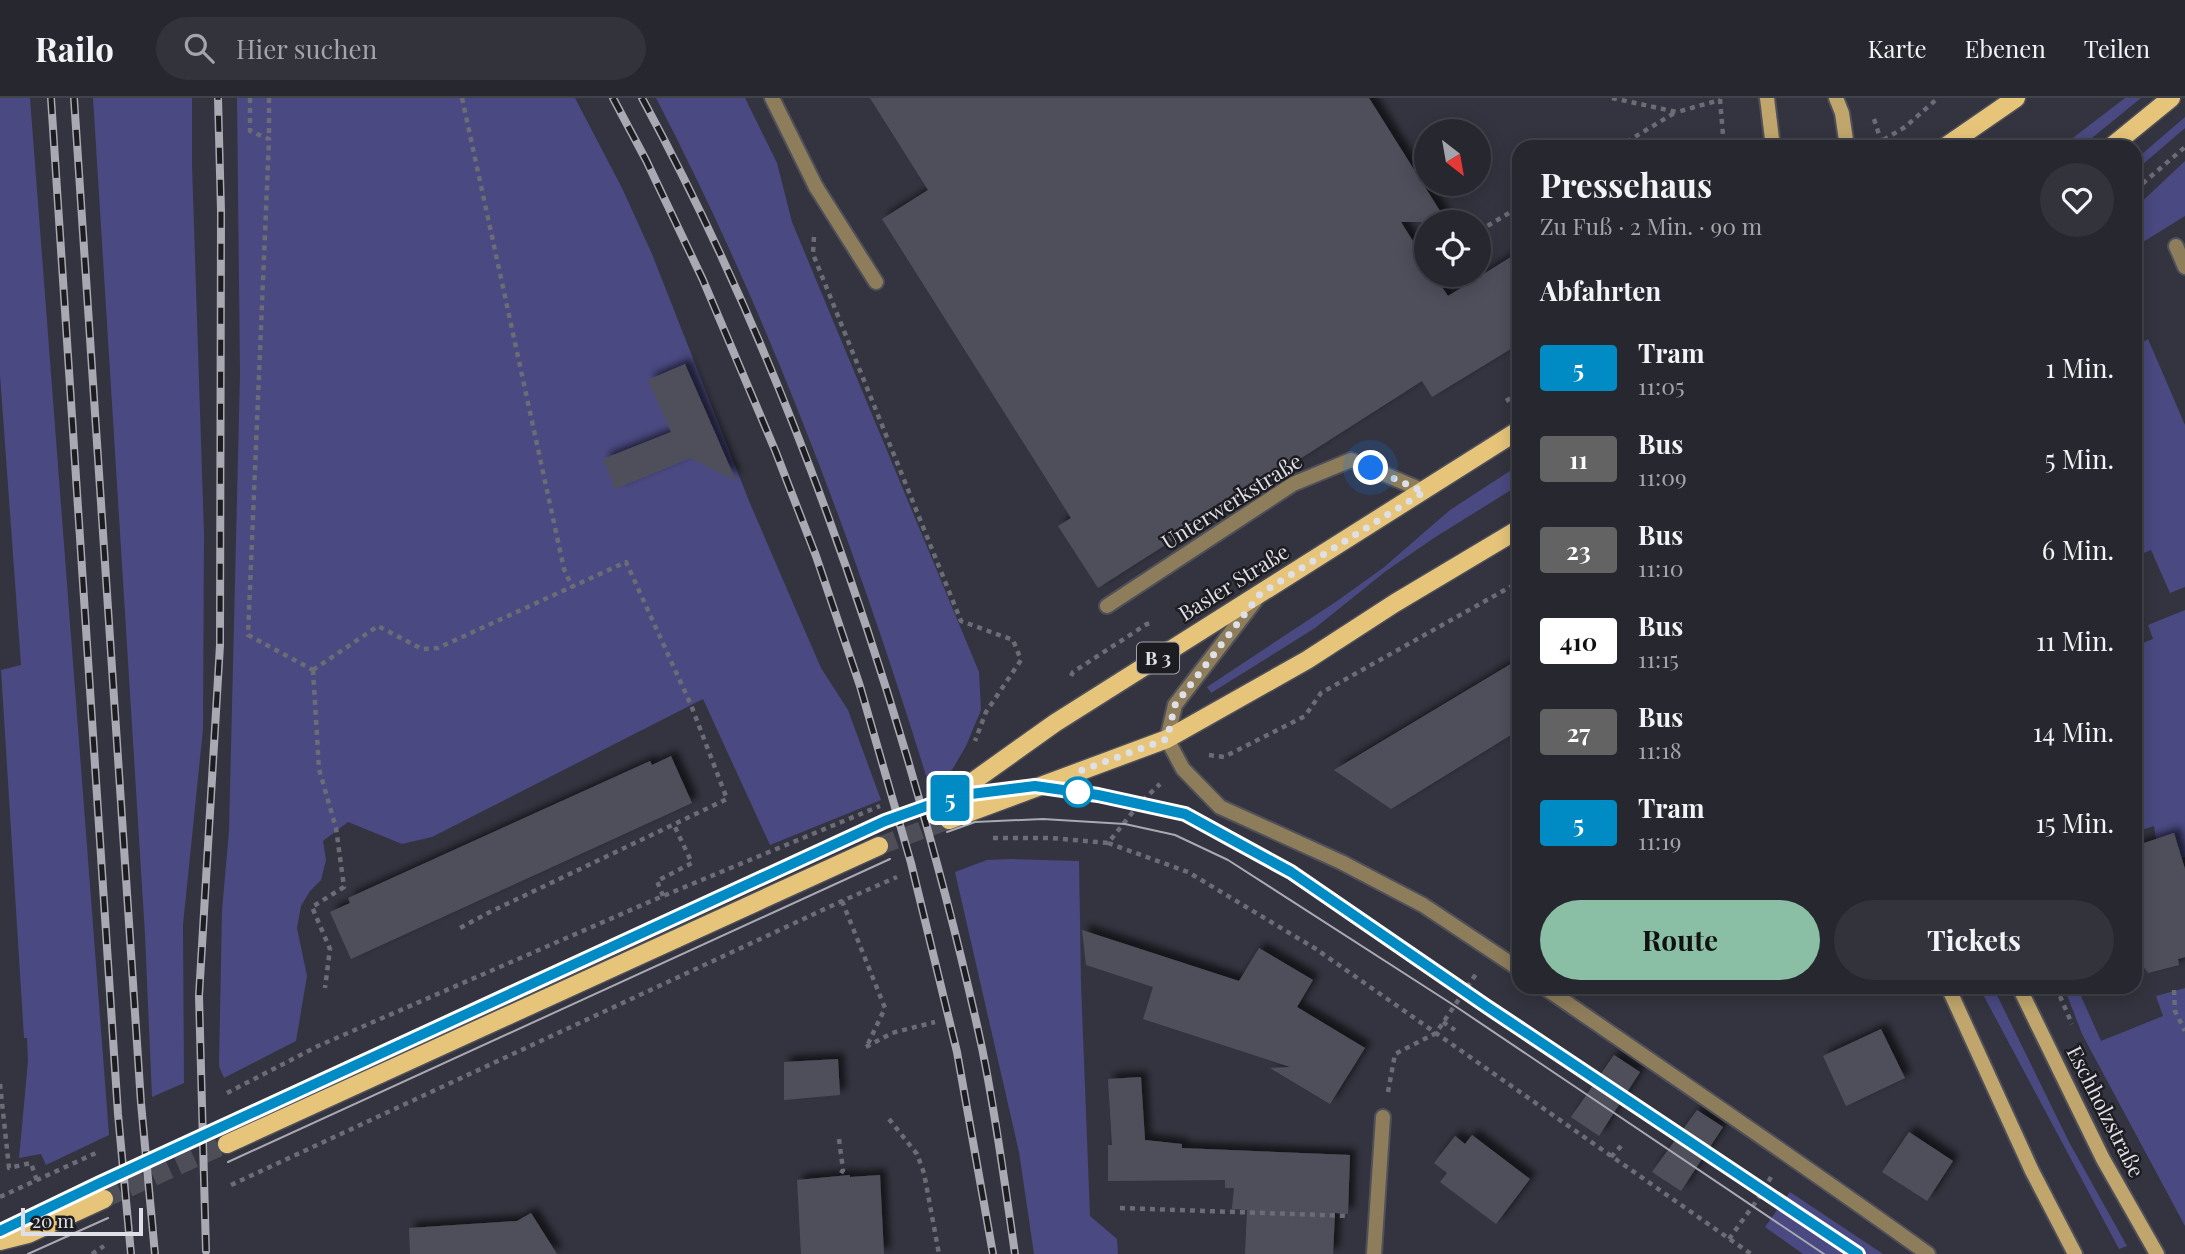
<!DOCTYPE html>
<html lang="de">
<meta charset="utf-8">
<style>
body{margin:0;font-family:"Playfair Display",serif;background:#32333b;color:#f1f3f6;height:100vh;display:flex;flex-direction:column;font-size:26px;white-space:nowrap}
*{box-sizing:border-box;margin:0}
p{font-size:23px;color:#a4a5aa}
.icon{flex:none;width:38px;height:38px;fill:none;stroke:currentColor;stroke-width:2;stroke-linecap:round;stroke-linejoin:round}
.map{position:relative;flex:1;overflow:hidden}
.side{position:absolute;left:1512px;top:42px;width:630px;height:854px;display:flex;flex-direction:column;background:#26272f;border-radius:21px;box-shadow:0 4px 18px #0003,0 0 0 2px #42444b}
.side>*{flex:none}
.badge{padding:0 14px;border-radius:5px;font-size:24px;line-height:46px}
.needle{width:46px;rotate:149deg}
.controls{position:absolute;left:1414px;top:21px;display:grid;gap:14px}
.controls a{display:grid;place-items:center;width:77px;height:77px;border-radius:50%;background:#26272f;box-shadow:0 4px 18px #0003,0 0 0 2px #42444b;font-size:35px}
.scale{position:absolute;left:21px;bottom:18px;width:122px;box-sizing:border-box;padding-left:7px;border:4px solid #dfe0e7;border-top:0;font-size:19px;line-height:24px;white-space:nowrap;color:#dfe0e7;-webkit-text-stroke:5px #1c1c21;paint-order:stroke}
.you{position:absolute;width:35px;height:35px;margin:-18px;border:5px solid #fff;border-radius:50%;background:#1a73e8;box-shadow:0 0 0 10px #1a73e833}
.map>.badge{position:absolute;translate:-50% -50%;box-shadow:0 0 0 4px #fff}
h2{padding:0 28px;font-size:26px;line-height:63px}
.round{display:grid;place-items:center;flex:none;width:74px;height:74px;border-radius:37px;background:#32333b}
.headline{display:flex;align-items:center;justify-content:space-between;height:119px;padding:0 28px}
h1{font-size:33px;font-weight:700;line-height:52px}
.primary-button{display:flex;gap:14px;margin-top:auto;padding:14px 28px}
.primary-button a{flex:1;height:80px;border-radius:42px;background:#8abfa5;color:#111;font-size:28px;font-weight:700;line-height:80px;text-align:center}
.primary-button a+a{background:#32333b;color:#f1f3f6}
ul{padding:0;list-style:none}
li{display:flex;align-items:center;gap:21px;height:91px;padding:0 28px}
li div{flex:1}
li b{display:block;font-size:26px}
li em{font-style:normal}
li .badge{min-width:77px;font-weight:700;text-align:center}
header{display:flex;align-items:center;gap:42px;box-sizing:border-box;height:98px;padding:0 35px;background:#26272f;border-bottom:2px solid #42444b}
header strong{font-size:33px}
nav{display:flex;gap:38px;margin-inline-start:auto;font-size:24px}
.search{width:490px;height:63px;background:#32333b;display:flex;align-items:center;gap:18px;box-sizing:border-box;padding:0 24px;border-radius:38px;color:#a4a5aa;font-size:26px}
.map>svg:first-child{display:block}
.green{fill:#4a4981}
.building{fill:#50505c;filter:url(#shadow)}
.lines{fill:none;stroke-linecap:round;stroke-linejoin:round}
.primary-tunnel{stroke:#4d4e58;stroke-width:18;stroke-dasharray:18 9;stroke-linecap:butt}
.lane-casing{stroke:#4f505a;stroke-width:18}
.street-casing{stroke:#4f505a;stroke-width:18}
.secondary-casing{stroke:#4f505a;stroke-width:18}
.primary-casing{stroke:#4f505a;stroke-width:21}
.path{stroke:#6b6c75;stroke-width:4.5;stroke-dasharray:5 5;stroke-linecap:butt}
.lane{stroke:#8e7d5a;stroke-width:14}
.street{stroke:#8e7d5a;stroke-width:14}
.secondary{stroke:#c0a66c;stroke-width:14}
.primary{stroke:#e6c57a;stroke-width:18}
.tram{stroke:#a8a9b2;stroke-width:2}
.rail-casing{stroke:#a8a9b2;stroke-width:8}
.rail{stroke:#1c1c21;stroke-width:5;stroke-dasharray:16;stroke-linecap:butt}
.line-casing{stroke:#fff;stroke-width:16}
.line{stroke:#008bc5;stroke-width:10}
.walk{stroke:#dfe0e7;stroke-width:7;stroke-dasharray:0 12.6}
.stop-dot{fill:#fff;stroke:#008bc5;stroke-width:3.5}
.labels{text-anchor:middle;stroke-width:5;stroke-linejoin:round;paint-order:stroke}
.shield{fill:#1c1c21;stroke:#a4a5ac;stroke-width:2}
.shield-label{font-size:19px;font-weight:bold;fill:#dfe0e7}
.street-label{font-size:21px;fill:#dfe0e7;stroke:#1c1c21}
</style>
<header>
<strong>Railo</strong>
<div class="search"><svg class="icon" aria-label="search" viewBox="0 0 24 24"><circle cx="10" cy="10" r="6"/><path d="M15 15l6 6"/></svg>Hier suchen</div>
<nav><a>Karte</a><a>Ebenen</a><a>Teilen</a></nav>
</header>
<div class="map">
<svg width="2185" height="1156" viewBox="0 0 2185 1156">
<defs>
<filter id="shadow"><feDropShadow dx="6" dy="-6" stdDeviation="3.5" flood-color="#0009"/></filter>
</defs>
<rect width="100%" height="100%" fill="#33343f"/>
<path class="green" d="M0,0H30L109,1037L46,1067L41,1056L19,1060L28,963L27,940H24L1,572L21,567L0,277Z
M93,0H192V67L204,436L203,631L183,827L184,985L152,999L145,837Z
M237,0H575L622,90L652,156L749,403L821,570L848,612L881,702L770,747L703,601L432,739L402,746L348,724L323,743L326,762L321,782L310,793L301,808L297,830L307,878L296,943L224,980L219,968L222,813L229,733L240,276Z
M656,0H745L777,65L792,124L979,574L981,612L966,648L952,672L928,684C856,450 769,218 656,0Z
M2125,0H2141L2081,49H2061Z
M2185,19V30L2135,73V62Z
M2185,63V118L2135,149V110Z
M2135,234L2141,245L2148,241L2185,327V489L2170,495L2151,452L2135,459Z
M1519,367V387L1434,440L1386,473L1315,530L1211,595L1207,589L1337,503L1383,470L1450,412Z
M2185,512V759L2182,760L2174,736L2156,741L2154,728L2135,734V548L2153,541L2148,527Z
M1011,761L1079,763L1081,885L1090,1118L1117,1141L1118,1156H1034L1019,1054L955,774L987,762Z
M1979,889H1993L2069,1044L2127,1148L2119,1151Z
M2064,889H2077L2101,943L2163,918L2156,898L2185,890V1128L2082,936Z
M1790,1094L1883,1156H1803L1765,1129Z"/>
<path class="building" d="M870,0H1369L1447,124H1401L1426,164V177H1434L1448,198L1519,154V246L1432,299L1422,283L1098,490L1058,428L1071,420L882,121L928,92Z
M685,266L736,383L690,360L615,391L603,361L671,334L648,282Z
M1519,561V632L1391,711L1334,672Z
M671,658L692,705L351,861L330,814L350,805L348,800L650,663L652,667Z
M2174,735L2185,771V859L2178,861L2179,867L2148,875L2135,857V748Z
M1082,832L1239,883L1259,850L1313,882L1297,909L1365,950L1330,1006L1270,970L1290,969L1143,921L1153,889L1086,867Z
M1881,931L1905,980L1846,1008L1823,958Z
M1614,957L1640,974L1599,1038L1571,1019Z
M838,961L840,997L784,1002V964Z
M1141,979L1145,1042L1182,1046V1050L1350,1057L1348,1116L1335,1115L1333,1156H1245L1247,1112L1232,1111L1234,1090H1225V1082L1108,1083V1047H1112L1108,981Z
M1697,1012L1723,1029L1681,1093L1652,1074Z
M1909,1034L1953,1063L1927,1103L1882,1074Z
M1472,1037L1530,1081L1496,1126L1440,1084L1447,1075L1434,1065L1455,1038L1465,1046Z
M850,1077V1079L880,1077L884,1156H801L797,1082Z
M531,1115L557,1156H410L409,1130L517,1123Z"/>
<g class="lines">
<path class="primary-tunnel" d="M879,748L949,722
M104,1101L227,1046"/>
<g class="lane-casing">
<path id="lane" d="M816,89L876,184
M1255,503L1175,607L1167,641L1183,671L1220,709L1341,764L1423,807L1519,871
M1107,508L1293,386L1351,362L1424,393
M1544,889C1672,978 1802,1065 1928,1156"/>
</g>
<g class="street-casing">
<path id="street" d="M772,0L816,89
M2176,148L2185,169
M1374,1156L1383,1019"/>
</g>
<g class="secondary-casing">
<path id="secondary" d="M1767,0L1773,49
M1836,0L1842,15L1847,49
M1948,889L2032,1073L2075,1156
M2019,889L2103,1061L2157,1156"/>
</g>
<g class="primary-casing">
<path id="primary" d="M1945,49L2016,0
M2111,49L2171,0
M944,708L975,682L1055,625L1519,332
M949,722L1167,641L1307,562L1395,505L1519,431
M227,1046L879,748
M0,1143L28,1136L104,1101"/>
</g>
<path class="path" d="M250,0V33L269,41L248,537L313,572
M269,0V41
M462,0L564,471L572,489
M1612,0L1677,14L1720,2
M1720,1L1724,49
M1874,21L1883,49
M1875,47L1905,29L1938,0
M1618,49L1676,14
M2135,92L2185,49
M1479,133L1519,109
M814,139L813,156L961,523L1013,542L1021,562L986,614L975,643
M1506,303L1519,295
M313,572L378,528L422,551L438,550L626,464L691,607L727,701L490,814L460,830
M313,572L319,671L336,730L344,789L312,809L330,851L325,890
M1071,578L1073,574L1147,526L1154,525
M1209,657L1224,659L1305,618L1321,595L1519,484
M993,740H1051L1108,745L1140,705L1160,686
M1108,745L1188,774L1316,851L1751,1156
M663,798L657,783L692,765L674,727
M842,803L885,910L866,950
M2056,889L2072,926
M2174,892L2175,913L2185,933
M1443,924L1455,932
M866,949L892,935L935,924
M0,986L9,1070L31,1065L37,1083
M1388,994L1395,956L1436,935L1476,876
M227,995L318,948L663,798L880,708
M889,1021L917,1056L924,1075L939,1156
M839,1041L843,1072L840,1077
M1611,1059L1622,1047
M231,1087L842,803L897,779
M0,1099L98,1054
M1120,1110L1350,1118
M1729,1141L1763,1094L1771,1079
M92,1156L104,1148"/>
<use href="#lane" class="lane"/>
<use href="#street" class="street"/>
<use href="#secondary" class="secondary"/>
<use href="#primary" class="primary"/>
<path class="tram" d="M937,704L955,698L1035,688L1098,697L1185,716L1291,774L1464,893L1858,1156
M947,734L975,724L1043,721L1125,726L1175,737L1228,762L1455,908L1824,1156
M224,1027L885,723
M228,1064L890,761
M0,1133L100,1085
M28,1156L108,1120"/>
<g class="rail-casing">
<path id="rail" d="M51,0L118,1016L131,1156
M74,0L141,1005L155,1156
M613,0L646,62L703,182L775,352L816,458L860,588L911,765L957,954L993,1156
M642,0C755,208 840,432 907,659C935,755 961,852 982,950C996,1018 1005,1087 1015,1156
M206,1153L199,898L220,547L221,113L218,0"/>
</g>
<use href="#rail" class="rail"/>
</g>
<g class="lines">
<g class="line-casing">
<path id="line" d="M0,1133L100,1085L885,723L955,698L1035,688L1098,697L1185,716L1291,774L1486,908L1858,1156"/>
</g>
<use href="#line" class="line"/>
<path class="walk" d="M1078,694L1077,674L1167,641L1175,607L1260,496L1424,394L1371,370"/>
</g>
<circle class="stop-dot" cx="1078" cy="694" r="14"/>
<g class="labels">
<rect class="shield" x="1137" y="544.5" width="42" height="31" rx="5"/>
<g class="shield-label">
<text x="1158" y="567">B 3</text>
</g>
<g class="street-label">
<text transform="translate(1232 404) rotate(-32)" y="7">Unterwerkstraße</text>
<text transform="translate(1234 485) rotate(-32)" y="7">Basler Straße</text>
<text transform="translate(2105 1014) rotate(63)" y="7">Eschholzstraße</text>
</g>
</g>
</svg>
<div class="controls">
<a><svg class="needle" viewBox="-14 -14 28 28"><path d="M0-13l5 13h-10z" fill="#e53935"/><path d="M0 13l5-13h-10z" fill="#a4a5aa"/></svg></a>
<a><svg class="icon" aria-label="locate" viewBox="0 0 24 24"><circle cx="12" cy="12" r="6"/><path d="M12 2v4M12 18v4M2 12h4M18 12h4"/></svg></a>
</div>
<div class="scale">20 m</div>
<div class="you" style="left:1371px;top:370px"></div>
<b class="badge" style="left:950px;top:700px;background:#008bc5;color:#fff">5</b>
<section class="side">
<div class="headline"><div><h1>Pressehaus</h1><p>Zu Fuß · 2 Min. · 90 m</p></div><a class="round"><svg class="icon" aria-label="heart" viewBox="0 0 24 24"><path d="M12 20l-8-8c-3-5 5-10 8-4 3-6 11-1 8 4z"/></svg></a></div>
<h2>Abfahrten</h2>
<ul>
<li><span class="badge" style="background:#008bc5;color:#fff">5</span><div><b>Tram</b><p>11:05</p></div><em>1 Min.</em></li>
<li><span class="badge" style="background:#646363;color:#fff">11</span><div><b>Bus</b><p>11:09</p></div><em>5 Min.</em></li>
<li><span class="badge" style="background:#646363;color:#fff">23</span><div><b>Bus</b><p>11:10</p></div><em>6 Min.</em></li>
<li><span class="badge" style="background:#fff;color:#111">410</span><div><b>Bus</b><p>11:15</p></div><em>11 Min.</em></li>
<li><span class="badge" style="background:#646363;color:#fff">27</span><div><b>Bus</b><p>11:18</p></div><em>14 Min.</em></li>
<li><span class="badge" style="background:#008bc5;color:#fff">5</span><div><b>Tram</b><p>11:19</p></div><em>15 Min.</em></li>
</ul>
<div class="primary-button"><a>Route</a><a>Tickets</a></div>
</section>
</div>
